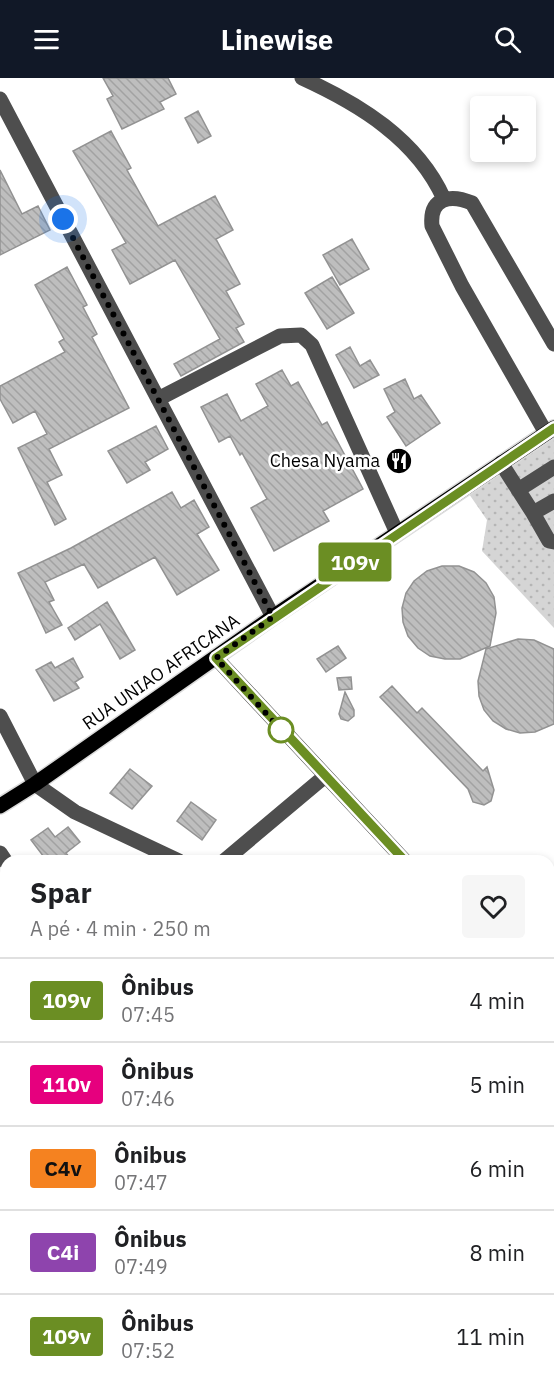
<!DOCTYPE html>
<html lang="pt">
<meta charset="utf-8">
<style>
body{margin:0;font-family:"IBM Plex Sans",sans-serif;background:#f6f6f6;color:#202124;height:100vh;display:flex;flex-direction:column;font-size:22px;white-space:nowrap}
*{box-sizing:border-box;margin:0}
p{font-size:20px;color:#757577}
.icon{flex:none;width:33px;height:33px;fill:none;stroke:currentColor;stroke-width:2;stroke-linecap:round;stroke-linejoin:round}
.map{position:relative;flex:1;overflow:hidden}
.sheet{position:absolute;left:0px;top:777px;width:555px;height:534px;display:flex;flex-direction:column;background:#fff;border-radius:18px 18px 0 0;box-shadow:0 3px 9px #0003}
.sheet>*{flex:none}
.badge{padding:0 12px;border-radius:4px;font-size:21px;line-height:39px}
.buttons{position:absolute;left:470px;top:18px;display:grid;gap:12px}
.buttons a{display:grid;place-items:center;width:66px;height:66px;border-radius:6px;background:#fff;box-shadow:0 3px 9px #0003;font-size:30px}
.you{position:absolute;width:30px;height:30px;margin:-15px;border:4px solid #fff;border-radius:50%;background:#1a73e8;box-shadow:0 0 0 9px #1a73e833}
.map>.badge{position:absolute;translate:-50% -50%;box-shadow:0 0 0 3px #fff}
.round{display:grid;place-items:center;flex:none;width:63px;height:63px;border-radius:6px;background:#f6f6f6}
.summary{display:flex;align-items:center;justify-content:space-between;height:102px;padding:0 30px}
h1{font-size:28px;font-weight:800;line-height:45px}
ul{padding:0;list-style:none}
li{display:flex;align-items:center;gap:18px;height:84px;padding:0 30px;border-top:2px solid #e0e0e0}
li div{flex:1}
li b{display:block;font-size:22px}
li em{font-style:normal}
li .badge{min-width:66px;font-weight:700;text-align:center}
header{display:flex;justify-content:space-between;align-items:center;height:78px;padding:0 30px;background:#111827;color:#fff;font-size:27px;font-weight:800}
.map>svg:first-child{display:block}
.green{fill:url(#green-dots)}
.building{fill:url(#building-back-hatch);stroke:#929292;stroke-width:1.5}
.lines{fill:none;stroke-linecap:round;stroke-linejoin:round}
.major-casing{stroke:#dbdbdb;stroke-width:18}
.minor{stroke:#4e4e4e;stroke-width:15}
.major{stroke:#000;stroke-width:15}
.line-casing{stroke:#fff;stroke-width:14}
.line{stroke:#6b8e23;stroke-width:9}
.walk{stroke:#000;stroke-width:6;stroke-dasharray:0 10.8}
.stop-dot{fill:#fff;stroke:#6b8e23;stroke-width:3}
.labels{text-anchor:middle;stroke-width:5;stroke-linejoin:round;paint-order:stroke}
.poi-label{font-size:18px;fill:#000;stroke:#fff;text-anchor:end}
.street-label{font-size:18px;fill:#000;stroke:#fff}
</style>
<header><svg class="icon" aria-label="menu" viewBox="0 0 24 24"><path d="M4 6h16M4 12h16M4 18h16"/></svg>Linewise<svg class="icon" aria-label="search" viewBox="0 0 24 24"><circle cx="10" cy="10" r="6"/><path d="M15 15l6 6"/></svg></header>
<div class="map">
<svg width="554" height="1311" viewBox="0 0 554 1311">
<defs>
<pattern id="green-dots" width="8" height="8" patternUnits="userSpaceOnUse" patternTransform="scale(1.5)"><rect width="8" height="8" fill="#d5d5d5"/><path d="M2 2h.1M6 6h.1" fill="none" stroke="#b5b5b5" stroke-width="1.8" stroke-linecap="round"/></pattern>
<pattern id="building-back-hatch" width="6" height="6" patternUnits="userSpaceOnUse" patternTransform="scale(1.5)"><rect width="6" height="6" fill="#bebebe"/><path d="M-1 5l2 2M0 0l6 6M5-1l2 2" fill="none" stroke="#a2a2a2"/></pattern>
</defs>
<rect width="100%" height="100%" fill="#fff"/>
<path class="green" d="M554,358V550L482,473L487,442L469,416Z"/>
<path class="building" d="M103,0H168L176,16L160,24L164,31L122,51L107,21L113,18Z
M198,33L211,58L198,65L185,40Z
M111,53L131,90L127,92L158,148L215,118L233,152L216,161L240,206L226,213L244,246L236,250L244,264L181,298L174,286L220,261L175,182L130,206L112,172L126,165L73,73Z
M0,92L22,136L38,128L50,152L0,177Z
M352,161L369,191L340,207L323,177Z
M67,189L87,227L83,229L97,256L92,259L129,330L49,371L62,397L47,404L66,441L55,447L18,370L47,356L35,333L13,345L0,321V308L65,274L59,264L64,261L35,207Z
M332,199L354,235L327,251L305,215Z
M350,269L360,288L370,282L379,297L354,310L336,277Z
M282,292L291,308L298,304L322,347L327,344L363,411L323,433L329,443L274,473L251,430L267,421L242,375L240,377L230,358L219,364L201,329L227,316L241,343L268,328L256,306Z
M405,301L414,321L421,317L440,345L406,368L387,339L395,334L384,311Z
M156,348L168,371L145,384L150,392L127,405L108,373Z
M172,414L181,430L194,422L209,449L197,456L219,492L177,517L155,479L98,510L84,486L45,504L54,522L49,524L62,547L46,555L18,495L71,470Z
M442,488H459L474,494L486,505L494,519L496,535L490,568L460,581H445L430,578L418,570L408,558L403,544L402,530L406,515L414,503L427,493Z
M107,524L135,572L120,581L100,546L75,562L68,550Z
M518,561L534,562L554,571V646L535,654L520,655L506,651L493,643L484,632L479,618L478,603L486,571Z
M338,568L346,580L326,594L317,581Z
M73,580L83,599L75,604L79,610L54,623L36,592L51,584L55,590Z
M351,599L352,611L339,612L337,600Z
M392,608L417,635L422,630L483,693L487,689L494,712L491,723L484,727L473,724L468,711L380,619Z
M345,614L354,632V638L348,643L341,641L339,636Z
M130,691L152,708L132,731L110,715Z
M191,724L216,742L202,762L177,743Z
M68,749L80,764L66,775L72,783H47L31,762L48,750L55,759Z"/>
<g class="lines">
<g class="major-casing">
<path id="major" d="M0,728L35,706L273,539L554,350"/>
</g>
<path class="minor" d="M302,0C359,26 417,61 444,121
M0,21L273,539
M158,321L280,258L301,257L312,267L397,455
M546,355L462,208L432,148C429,119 451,116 472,125L554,266
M501,385L533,435L554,423
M518,412L554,389
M533,435L549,463L554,464
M216,580L405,783
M0,638L35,706L75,734L179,783
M0,775L6,784
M224,783L324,699
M549,933L554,938
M549,954L554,949
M226,1311L231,1305"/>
<use href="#major" class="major"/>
</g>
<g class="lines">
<g class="line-casing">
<path id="line" d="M405,783L216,580L554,350"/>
</g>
<use href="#line" class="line"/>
<path class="walk" d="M63,141L273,539L216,580L281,652"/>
</g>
<defs>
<g id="restaurant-disc" transform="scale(1.35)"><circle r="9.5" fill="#000" stroke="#fff"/><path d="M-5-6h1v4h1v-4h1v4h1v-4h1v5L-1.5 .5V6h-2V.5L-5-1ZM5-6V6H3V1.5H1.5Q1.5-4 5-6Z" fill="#fff"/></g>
</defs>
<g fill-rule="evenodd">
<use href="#restaurant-disc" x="399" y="383"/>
</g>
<circle class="stop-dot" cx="281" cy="652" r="12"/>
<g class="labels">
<g class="poi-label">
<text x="380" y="389">Chesa Nyama</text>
</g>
<g class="street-label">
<text transform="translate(161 594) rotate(-35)" y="6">RUA UNIAO AFRICANA</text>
</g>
</g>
</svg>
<div class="buttons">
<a><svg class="icon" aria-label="locate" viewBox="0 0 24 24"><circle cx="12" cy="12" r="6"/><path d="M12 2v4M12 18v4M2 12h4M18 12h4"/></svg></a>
</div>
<div class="you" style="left:63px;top:141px"></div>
<b class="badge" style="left:355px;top:484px;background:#6b8e23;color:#fff">109v</b>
<section class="sheet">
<div class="summary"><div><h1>Spar</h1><p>A pé · 4 min · 250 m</p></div><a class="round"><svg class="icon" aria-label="heart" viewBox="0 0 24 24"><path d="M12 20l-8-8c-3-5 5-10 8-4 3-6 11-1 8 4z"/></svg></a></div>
<ul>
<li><span class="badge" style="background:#6b8e23;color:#fff">109v</span><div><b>Ônibus</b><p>07:45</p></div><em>4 min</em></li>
<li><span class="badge" style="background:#e6007e;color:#fff">110v</span><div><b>Ônibus</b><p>07:46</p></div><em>5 min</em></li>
<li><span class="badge" style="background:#f58220;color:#111">C4v</span><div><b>Ônibus</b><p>07:47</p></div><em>6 min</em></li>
<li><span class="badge" style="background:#8e44ad;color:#fff">C4i</span><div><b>Ônibus</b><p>07:49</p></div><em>8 min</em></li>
<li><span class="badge" style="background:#6b8e23;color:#fff">109v</span><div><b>Ônibus</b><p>07:52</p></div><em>11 min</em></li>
</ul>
</section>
</div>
